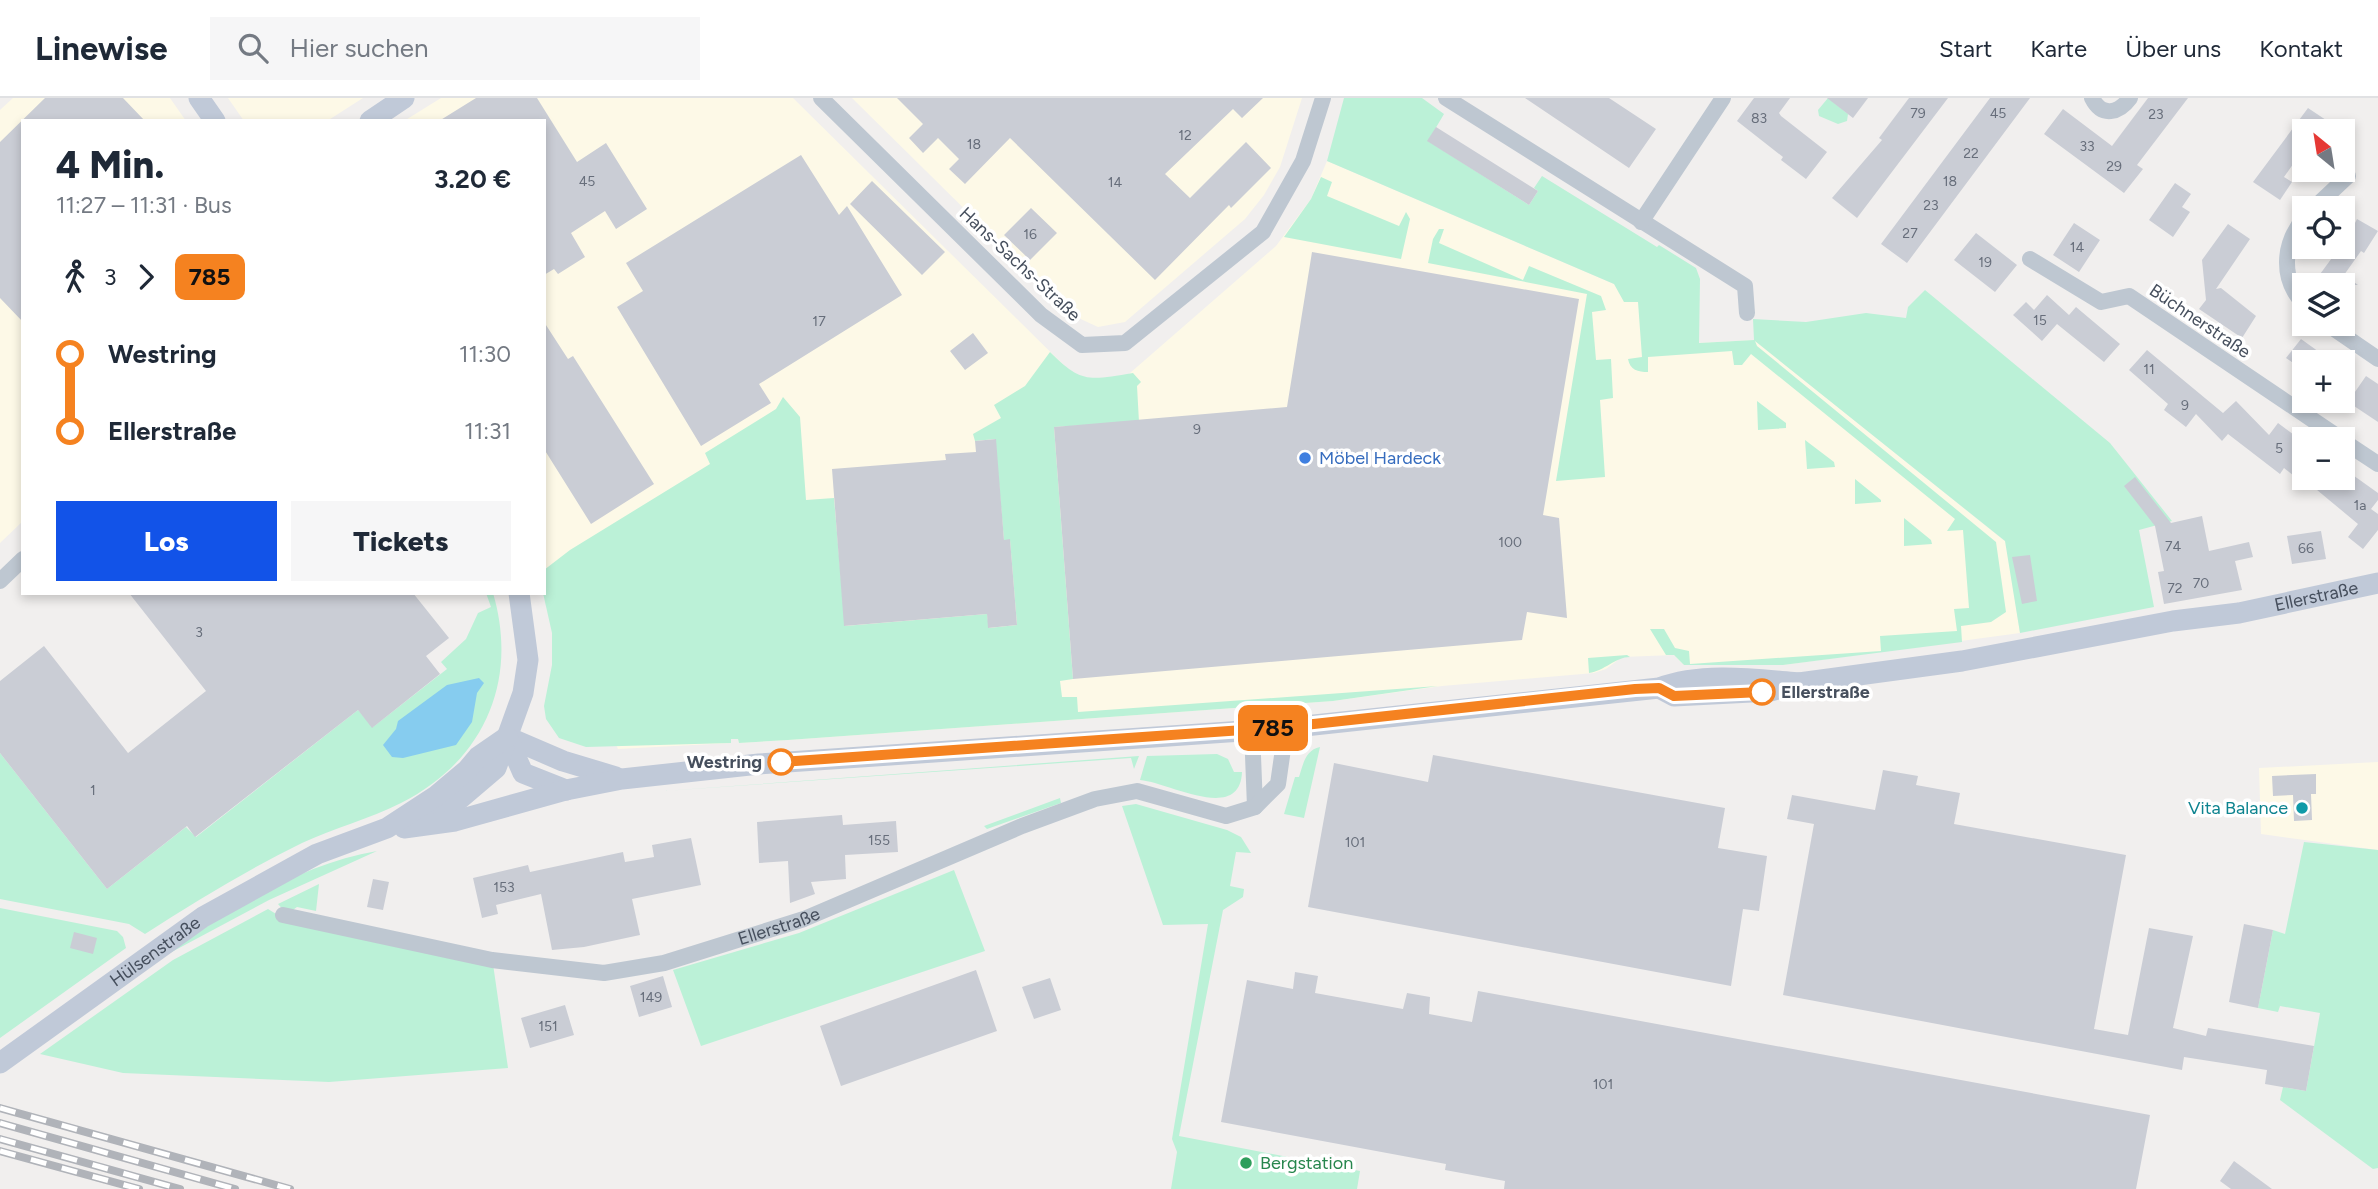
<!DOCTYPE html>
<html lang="de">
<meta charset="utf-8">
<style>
body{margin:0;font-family:Figtree,sans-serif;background:#f6f6f7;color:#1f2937;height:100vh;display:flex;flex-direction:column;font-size:26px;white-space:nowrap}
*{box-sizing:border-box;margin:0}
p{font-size:23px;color:#747a83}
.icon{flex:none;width:38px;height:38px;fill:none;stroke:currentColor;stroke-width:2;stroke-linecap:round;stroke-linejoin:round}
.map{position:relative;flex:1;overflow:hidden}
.sheet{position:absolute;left:21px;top:21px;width:525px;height:476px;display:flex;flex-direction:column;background:#fff;border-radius:0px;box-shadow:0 4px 10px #0003}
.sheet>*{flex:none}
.badge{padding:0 14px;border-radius:10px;font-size:24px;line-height:46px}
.needle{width:46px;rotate:330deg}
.buttons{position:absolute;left:2292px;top:21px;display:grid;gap:14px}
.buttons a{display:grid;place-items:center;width:63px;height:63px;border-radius:0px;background:#fff;box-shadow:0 4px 10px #0003;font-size:35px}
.map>.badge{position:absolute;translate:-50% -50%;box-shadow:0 0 0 4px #fff}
.legs{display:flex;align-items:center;gap:10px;height:77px;padding:0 35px;font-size:23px}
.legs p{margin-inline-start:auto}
.overview{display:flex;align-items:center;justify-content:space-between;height:119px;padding:0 35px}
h1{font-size:38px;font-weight:800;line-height:52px}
.cta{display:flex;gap:14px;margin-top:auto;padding:14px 35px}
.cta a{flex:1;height:80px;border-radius:0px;background:#1253e8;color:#fff;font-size:28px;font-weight:800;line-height:80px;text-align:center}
.cta a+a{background:#f6f6f7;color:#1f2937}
ul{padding:0 35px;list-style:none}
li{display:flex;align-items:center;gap:24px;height:77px;font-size:26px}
li i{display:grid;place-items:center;width:10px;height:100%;margin:0 9px;background:currentColor}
li i::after{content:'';width:18px;height:18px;margin:-9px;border:5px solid;border-radius:50%;background:#fff}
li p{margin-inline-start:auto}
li:first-child i{background:linear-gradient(#0000 50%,currentColor 0)}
li:last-child i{background:linear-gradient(currentColor 50%,#0000 0)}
header{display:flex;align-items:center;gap:42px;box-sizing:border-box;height:98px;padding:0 35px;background:#fff;border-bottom:2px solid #e0e1e3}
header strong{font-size:33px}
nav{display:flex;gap:38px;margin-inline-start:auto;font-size:24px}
.search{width:490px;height:63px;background:#f6f6f7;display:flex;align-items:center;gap:18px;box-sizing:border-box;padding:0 24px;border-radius:0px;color:#747a83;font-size:26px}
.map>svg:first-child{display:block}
.commercial{fill:#fdf9e7}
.green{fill:#bbf1d7}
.water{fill:#86ccef}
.building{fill:#cacdd5}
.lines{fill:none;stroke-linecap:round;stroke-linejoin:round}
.street{stroke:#bec7d1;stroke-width:16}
.secondary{stroke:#c0c9d8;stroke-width:21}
.rail-casing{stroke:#b0b3b9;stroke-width:8}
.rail{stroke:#fff;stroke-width:5;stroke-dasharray:16;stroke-linecap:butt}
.line-1-casing{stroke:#fff;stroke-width:16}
.line-1{stroke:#f58220;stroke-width:10}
.shop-dot{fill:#3f7fe0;stroke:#fff;stroke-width:2.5}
.stop-1-dot{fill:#fff;stroke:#f58220;stroke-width:3.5}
.culture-dot{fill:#0f9aa8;stroke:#fff;stroke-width:2.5}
.leisure-dot{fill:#2e9e5b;stroke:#fff;stroke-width:2.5}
.labels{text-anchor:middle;stroke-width:7;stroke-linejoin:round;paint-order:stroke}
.number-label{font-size:14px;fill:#676e7b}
.street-label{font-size:18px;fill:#464f5d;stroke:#fff}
.shop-label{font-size:18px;fill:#366cbe;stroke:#fff;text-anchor:start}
.stop-label{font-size:18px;font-weight:bold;fill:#464f5d;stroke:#fff;text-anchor:start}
.culture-label{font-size:18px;fill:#0d838f;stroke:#fff;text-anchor:end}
.leisure-label{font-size:18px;fill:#27864d;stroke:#fff;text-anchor:start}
</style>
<header>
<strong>Linewise</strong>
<div class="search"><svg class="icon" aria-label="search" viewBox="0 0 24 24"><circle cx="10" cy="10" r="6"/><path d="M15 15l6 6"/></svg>Hier suchen</div>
<nav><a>Start</a><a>Karte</a><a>Über uns</a><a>Kontakt</a></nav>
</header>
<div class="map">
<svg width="2378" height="1091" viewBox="0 0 2378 1091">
<rect width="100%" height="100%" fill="#f1efee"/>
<path class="commercial" d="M13,0H170L186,23H23V423L0,445V12Z
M228,0H363L327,23H244Z
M441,0H793L1099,302L1276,148L1311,101L1327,63L1614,186L1698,245L1754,242L2006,444L2020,535L1783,567H1684L1674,557L1622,559L1606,571L1594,575L1442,588L1333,603L788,642L739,645L738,641H731V645L618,651L543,495L544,23H404Z
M852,0H1302L1280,69L1264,97L1245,121L1125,224L1098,229L1072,217Z
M2378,664V752L2261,736L2259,670Z"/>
<path class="green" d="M1344,0H1422L1444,16L1428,43L1529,107L1538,93L1534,90L1542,78L1657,149L1659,147L1696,170L1700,181L1699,245L1754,242L1753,221L1806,224L1866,215L1906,220L1908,209L1925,192L2110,345L2172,423L2139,432L2154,509L2020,535L2005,443L1755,243L1757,248L1996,444L2006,514L1991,524L1961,528L1962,544L1783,567H1684L1674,557H1666L1650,531H1664L1675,550L1689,553L1690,566L1881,553L1880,538L1957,533L1954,511L1969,510L1963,432L1947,433L1955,421L1751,256L1742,267H1734L1732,253L1648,259V274C1638,274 1630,272 1628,261L1642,259L1638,204H1624L1614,186L1327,63Z
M1828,0L1848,16L1847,23L1838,26L1819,18L1818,12Z
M1321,79L1332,84L1327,98L1399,128L1406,114L1410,121L1401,161L1284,139L1311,101Z
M1439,131H1444L1439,145L1523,182L1529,168L1601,198L1606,212L1592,214L1596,262L1611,261L1613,300L1600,302L1605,379L1556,383L1587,196L1428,165L1433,141Z
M1050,254C1082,286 1089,282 1133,275L1141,284L1137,288L1139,324L1054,329L1073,581L1060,583L1062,599H1077L1078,614L1438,588L1333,603L788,642L739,645L738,641H731V645L586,649L559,640L546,621L544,608L552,567V535L543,495L544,472L570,452L710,366L705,355L776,311L783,299L800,319L806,402L834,400L845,528L987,516L989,530L1017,527L1010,442H1004L995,341L975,343L973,336L1001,320L994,307L1025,288Z
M1757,303L1786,325V330L1758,332Z
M1805,342L1834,364L1835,369L1807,371Z
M1855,381L1881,402V404L1855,406Z
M1904,420L1931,442L1932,446L1904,448Z
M486,495H493C519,583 484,663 401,705C369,721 334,730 302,745C247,772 196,803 145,836L129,826L0,801V655L107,791L186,729L196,739L358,612L373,629L447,571L441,564L466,541L478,515L491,509Z
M1627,557L1630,559C1616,559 1604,573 1589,575L1588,560Z
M1320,649L1304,720L1284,716L1295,679H1299C1303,667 1305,652 1320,649Z
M1217,656L1228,661L1234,674H1242C1240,726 1168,684 1140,682L1147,658Z
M1139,658L1134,671L1131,660L664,693Z
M1060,700L1061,705L987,731L984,728Z
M1136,706L1227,732L1241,739L1251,755L1236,754L1230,788L1244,791L1243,799L1223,812L1179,1038L1360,1073L1357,1091H1171L1177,1054L1172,1041L1208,826L1163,827L1122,708Z
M2304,744L2378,752V1070L2373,1071L2280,1002L2283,989L2306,993L2320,915L2280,908L2278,914L2258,910L2273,832L2285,836Z
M377,753L269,802L166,857C229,812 300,766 377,753Z
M954,772L985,853L701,948L673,872L799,835Z
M319,786L316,813L297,809L287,816L278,806Z
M0,810L117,833L123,839L126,850L0,940Z
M268,811L281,819L493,866L508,970L329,984L123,975L40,956L173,862Z"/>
<path class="water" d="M479,580L484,585L477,595L472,624L456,647L403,660L392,659L383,647L396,631L398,623L447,587Z"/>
<path class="building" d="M45,0H123L145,23H23V224L0,200V44Z
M476,0H537L577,64L606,45L647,111L616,131L605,113L571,135L585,159L558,176L554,171L544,177V23H439Z
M897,0H1263L1242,20L1233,11L1165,76L1190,100L1246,44L1271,70L1231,110L1229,107L1155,182L1010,40L965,86L949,71L959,61L938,40L923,55L909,40L923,26Z
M1525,0H1609L1656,31L1629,70Z
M1754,0H1790L1779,15L1781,18L1827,54L1806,81L1781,62L1783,59L1737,23Z
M1827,0H1868L1853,20Z
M1909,0H1948L1857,120L1832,100L1882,42L1879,40Z
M1990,0H2030L1907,165L1881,146Z
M2148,0H2188L2137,67L2143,71L2124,95L2044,36L2063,11L2112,48Z
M2308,10L2329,24L2322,33H2305V49L2284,79L2292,84L2280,102L2253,84Z
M1436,29L1538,93L1529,107L1427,43Z
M801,57L839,117L847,108L902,197L759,286L771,305L701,348L617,209L643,193L626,165Z
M872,83L945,154L922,177L850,106Z
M2175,85L2191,96L2182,109L2190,114L2173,139L2149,122Z
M1031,110L1057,135L1030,162L1004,137Z
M2357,121L2378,133L2364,155L2361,153L2344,177L2358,187H2312L2340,149H2343Z
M2074,125L2100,142L2079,174L2053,157Z
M2228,126L2250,141L2216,191L2221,190L2256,218L2242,240L2199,211L2206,202L2202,162Z
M1976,135L2017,167L1995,194L1954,162Z
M1312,154L1579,201L1543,417L1559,420L1567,520L1527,514L1522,542L1073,581L1054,329L1287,309Z
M2047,197L2069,217L2076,209L2120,246L2104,264L2057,226L2042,243L2013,217L2026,204L2034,212Z
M544,224L568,261L573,258L654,386L591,426L544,351Z
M973,235L988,255L965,272L950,253Z
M2301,241L2333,264H2305V273L2286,260Z
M2147,252L2223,315L2236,303L2269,337L2278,325L2305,345V380H2343V370L2378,395V402L2371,411L2378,416V432L2363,451L2348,439L2358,426L2305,382V387L2284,370L2280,376L2228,336L2222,343L2196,316L2186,329L2164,312L2168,306L2129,272Z
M2366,278L2378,286V324L2348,304Z
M996,341L1004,442L1010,441L1017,527L988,530L987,516L844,528L832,371L946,362L945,356L976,354L975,343Z
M2135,379L2171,425L2202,418L2209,453L2249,444L2253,459L2235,463L2242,492L2164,506L2158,474L2164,473L2155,428L2124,388Z
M2321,433L2326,461L2292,466L2287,438Z
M2030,457L2037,503L2022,506L2012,459Z
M129,495H413L449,540L426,558L440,576L372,630L358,612L195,739L187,728L107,791L0,655V583L44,548L128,655L206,593Z
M1433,657L1725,710L1718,750L1767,758L1759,813L1743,811L1731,888L1308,809L1334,665L1428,684Z
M1883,672L1918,678L1916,687L1960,695L1954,726L2126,757L2094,931L2128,937L2149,830L2193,838L2173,930L2206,938L2208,930L2314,948L2306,993L2265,986L2267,972L2184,959L2182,972L1783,897L1814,726L1787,721L1792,697L1875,712Z
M2316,676V696H2311L2312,722L2294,723L2293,697L2273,698L2272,678Z
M842,717L843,727L896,723L898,754L845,757L846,781L811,784L815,796L790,805L788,763L759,765L757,724Z
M691,740L701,787L632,801L640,837L584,849L552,852L541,796L496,807L498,816L482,820L473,780L528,767L530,774L623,754L625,764L654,759L652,747Z
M373,781L389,784L383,812L367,809Z
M2244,826L2273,832L2258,910L2229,904Z
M74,834L97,840L93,856L70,850Z
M976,872L997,933L841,988L820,928Z
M1295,874L1318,878L1315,895L1403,911L1407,895L1430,899L1429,916L1472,924L1478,893L2150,1017L2136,1091H1504L1505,1083L1445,1072L1446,1066L1221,1024L1247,882L1293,891Z
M663,878L672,909L639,919L630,888Z
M1050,880L1061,912L1034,921L1022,889Z
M565,907L574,937L530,950L521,920Z
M2234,1063L2272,1091H2231L2220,1083Z"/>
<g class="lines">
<g class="street">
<path d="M821,0L1041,217L1082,247L1125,245L1263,134L1303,63L1323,0"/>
<path d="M1446,0L1745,188L1747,215"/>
<path d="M2092,0C2102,20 2119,15 2130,0"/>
<path d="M2314,110L2348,78"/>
<path d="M2305,119C2282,146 2280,182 2305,207"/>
<path d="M1641,124L1723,0"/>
<path d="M2030,161L2101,204L2129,198L2341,341"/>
<path d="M2327,226L2378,261"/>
<path d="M2343,343L2378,366"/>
<path d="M0,483L23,461"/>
<path d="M1252,632L1255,709"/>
<path id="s1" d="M283,817L492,862L604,875L664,865L804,821L1022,728L1095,701L1137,693L1226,718L1255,709L1278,686L1286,630"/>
</g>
<g class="secondary">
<path d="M199,0L215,23"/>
<path d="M370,23L404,0"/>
<path id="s2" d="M1659,590L1674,598L1771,593L1799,585L1962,563L2173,523L2239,515L2378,485"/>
<path d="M507,639L563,663L616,679"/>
<path d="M507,639L523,675L566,692"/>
<path d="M426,720L449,710L496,670L523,595L528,562L519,495"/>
<path d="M404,730L455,723L566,692L622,681L759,666L1286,630L1659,590C1702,574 1754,581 1799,585"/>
<path id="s3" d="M0,965L203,819L317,756L387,730L436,698L467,672L478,659L507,639"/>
</g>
<g class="rail-casing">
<path id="rail" d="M0,1010L290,1091
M0,1025L235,1091
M0,1041L180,1091
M0,1053L139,1091"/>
</g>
<use href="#rail" class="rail"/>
</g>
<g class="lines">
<g class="line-1-casing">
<path id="line-1" d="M781,664L1286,629L1635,591L1659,590L1674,598L1762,594"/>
</g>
<use href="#line-1" class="line-1"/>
</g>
<circle class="shop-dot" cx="1305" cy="360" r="7"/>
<g class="stop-1-dot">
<circle cx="1762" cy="594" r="12"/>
<circle cx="781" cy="664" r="12"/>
</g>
<circle class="culture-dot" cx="2302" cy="710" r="7"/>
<circle class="leisure-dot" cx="1246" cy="1065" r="7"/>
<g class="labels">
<g class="number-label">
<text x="1918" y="20">79</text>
<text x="1998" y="20">45</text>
<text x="2156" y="21">23</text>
<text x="1759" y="25">83</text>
<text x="1185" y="42">12</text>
<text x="974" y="51">18</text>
<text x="2087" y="53">33</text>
<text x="1971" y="60">22</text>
<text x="2114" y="73">29</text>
<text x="587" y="88">45</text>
<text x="1950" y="88">18</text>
<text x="1115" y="89">14</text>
<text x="1931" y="112">23</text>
<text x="1910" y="140">27</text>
<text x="1030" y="141">16</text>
<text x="2077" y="154">14</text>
<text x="1985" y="169">19</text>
<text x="2040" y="227">15</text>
<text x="819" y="228">17</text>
<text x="2149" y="276">11</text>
<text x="2185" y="312">9</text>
<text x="1197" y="336">9</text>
<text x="2279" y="355">5</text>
<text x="2360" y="412">1a</text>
<text x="1510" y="449">100</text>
<text x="2173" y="453">74</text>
<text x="2306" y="455">66</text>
<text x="2201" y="490">70</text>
<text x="2175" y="495">72</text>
<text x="199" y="539">3</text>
<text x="93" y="697">1</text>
<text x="879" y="747">155</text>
<text x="1355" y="749">101</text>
<text x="504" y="794">153</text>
<text x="651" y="904">149</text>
<text x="548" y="933">151</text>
<text x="1603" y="991">101</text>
</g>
<g class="street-label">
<text transform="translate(1020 166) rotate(43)" y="6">Hans-Sachs-Straße</text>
<text transform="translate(2200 223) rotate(34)" y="6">Büchnerstraße</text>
<text dy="6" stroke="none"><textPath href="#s2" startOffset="668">Ellerstraße</textPath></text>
<text dy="6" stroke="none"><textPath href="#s1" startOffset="508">Ellerstraße</textPath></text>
<text dy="6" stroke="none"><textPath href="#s3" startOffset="191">Hülsenstraße</textPath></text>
</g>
<g class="shop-label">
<text x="1319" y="366">Möbel Hardeck</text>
</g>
<g class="stop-label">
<text x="1781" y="600">Ellerstraße</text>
<text x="762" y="670" text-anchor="end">Westring</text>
</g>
<g class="culture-label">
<text x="2288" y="716">Vita Balance</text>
</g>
<g class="leisure-label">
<text x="1260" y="1071">Bergstation</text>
</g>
</g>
</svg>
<div class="buttons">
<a><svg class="needle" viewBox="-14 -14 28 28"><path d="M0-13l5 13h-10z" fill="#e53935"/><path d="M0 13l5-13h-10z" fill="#747a83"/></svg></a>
<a><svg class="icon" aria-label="locate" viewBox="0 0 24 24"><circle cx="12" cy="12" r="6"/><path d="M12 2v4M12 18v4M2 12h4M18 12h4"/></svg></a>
<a><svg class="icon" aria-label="layers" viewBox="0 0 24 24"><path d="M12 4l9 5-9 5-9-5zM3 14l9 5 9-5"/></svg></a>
<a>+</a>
<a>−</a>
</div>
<b class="badge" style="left:1273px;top:630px;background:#f58220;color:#111">785</b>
<section class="sheet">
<div class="overview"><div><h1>4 Min.</h1><p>11:27 – 11:31 · Bus</p></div><b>3.20 €</b></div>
<div class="legs"><svg class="icon" aria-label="walk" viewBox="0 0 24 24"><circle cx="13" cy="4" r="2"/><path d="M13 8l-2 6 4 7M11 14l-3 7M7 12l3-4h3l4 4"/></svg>3<svg class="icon" aria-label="forward" viewBox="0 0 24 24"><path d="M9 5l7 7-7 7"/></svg><b class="badge" style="background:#f58220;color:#111">785</b></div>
<ul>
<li><i style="color:#f58220"></i><b>Westring</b><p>11:30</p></li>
<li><i style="color:#f58220"></i><b>Ellerstraße</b><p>11:31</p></li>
</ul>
<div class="cta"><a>Los</a><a>Tickets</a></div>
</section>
</div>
